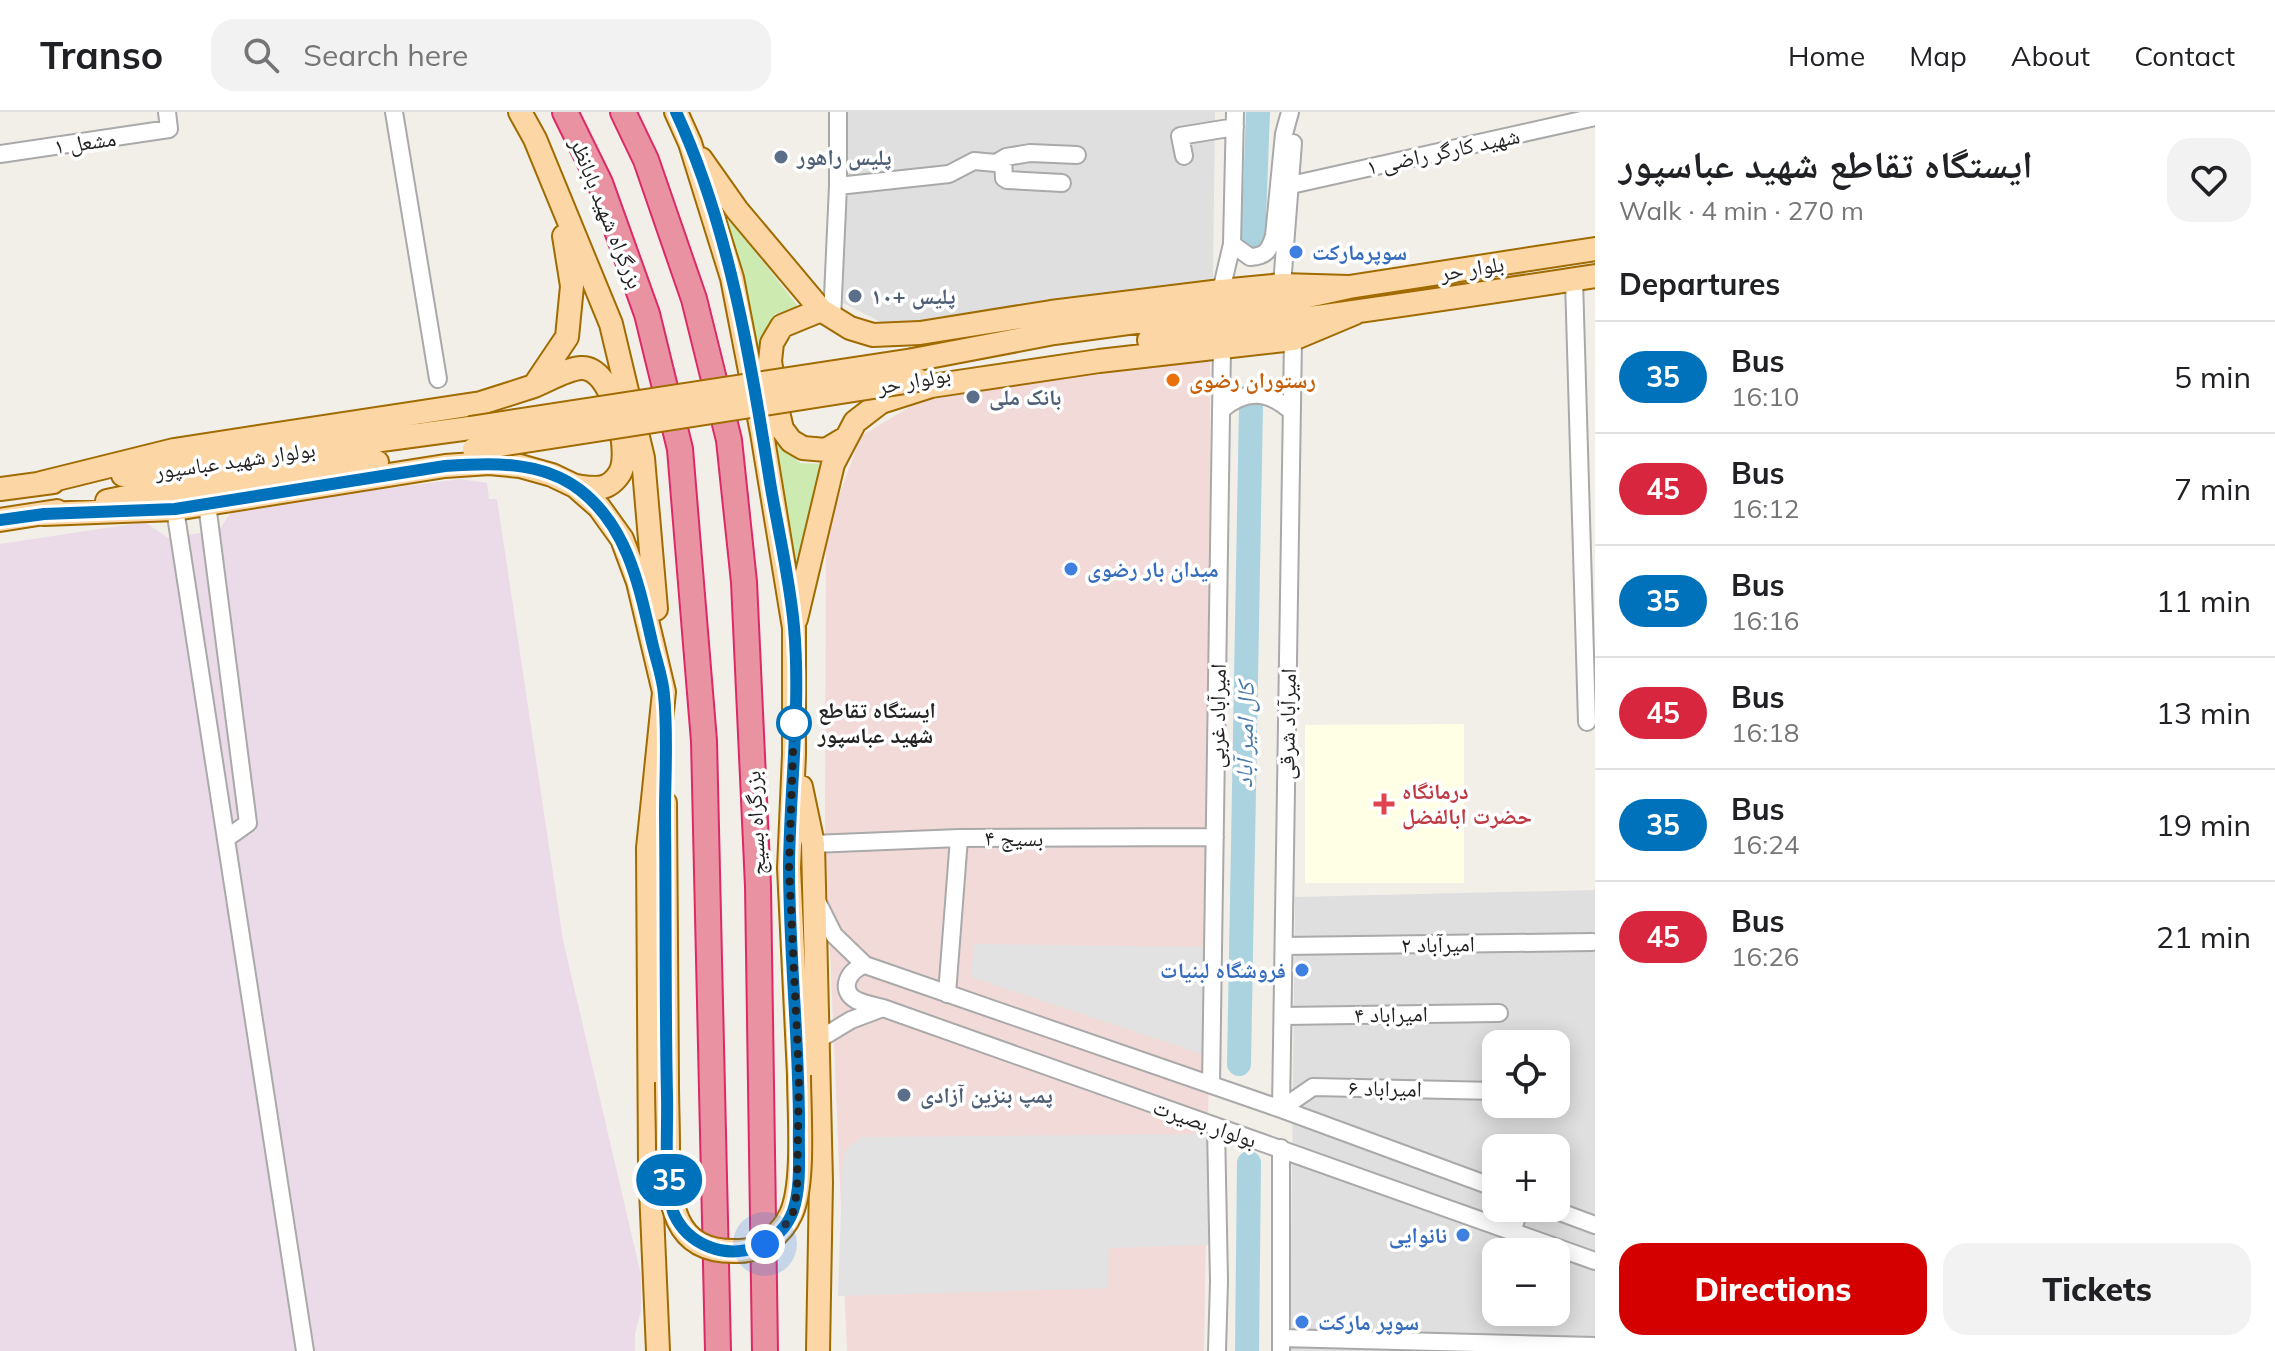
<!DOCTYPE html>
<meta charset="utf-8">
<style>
body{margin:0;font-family:Mulish,"Noto Naskh Arabic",sans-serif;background:#f2f2f2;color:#202124;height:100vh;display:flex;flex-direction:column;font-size:30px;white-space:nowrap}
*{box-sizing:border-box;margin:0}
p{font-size:26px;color:#757577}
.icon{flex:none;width:44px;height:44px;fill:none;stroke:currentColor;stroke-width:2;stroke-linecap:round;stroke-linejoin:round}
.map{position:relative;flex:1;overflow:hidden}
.side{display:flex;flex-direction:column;background:#fff;width:680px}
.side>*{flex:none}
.badge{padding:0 16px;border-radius:26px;font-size:28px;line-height:52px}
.tools{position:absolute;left:1482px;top:918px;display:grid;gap:16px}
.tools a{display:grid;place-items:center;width:88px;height:88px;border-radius:16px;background:#fff;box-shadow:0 4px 20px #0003;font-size:40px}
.you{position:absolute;width:40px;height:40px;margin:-20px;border:6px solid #fff;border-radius:50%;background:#1a73e8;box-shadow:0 0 0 12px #1a73e833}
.map>.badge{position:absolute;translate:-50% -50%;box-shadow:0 0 0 4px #fff}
h2{padding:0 24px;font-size:30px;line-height:72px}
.round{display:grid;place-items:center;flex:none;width:84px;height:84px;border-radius:24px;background:#f2f2f2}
.head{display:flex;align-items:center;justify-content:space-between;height:136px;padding:0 24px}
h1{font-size:38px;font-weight:800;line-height:60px}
.cta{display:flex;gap:16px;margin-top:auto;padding:16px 24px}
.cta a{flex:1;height:92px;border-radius:24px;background:#d40000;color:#fff;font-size:32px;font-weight:800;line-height:92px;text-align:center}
.cta a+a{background:#f2f2f2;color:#202124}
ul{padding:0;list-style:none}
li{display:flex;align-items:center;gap:24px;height:112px;padding:0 24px;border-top:2px solid #e0e0e0}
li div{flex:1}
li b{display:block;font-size:30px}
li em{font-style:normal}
li .badge{min-width:88px;font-weight:700;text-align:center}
header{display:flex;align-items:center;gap:48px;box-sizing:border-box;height:112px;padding:0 40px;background:#fff;border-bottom:2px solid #e0e0e0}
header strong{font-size:38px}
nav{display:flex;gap:44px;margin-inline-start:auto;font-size:28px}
.search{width:560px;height:72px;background:#f2f2f2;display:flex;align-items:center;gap:20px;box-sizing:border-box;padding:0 28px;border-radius:24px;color:#757577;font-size:30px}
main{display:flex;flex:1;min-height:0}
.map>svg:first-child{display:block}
.residential{fill:#e0dfdf;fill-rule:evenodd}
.commercial{fill:#f2dad9}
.industrial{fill:#ebdbe8}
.education{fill:#ffffe5}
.grass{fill:#cdebb0}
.parking{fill:#e2e2e2}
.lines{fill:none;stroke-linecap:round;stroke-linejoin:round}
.river{stroke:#aad3df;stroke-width:24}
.minor-casing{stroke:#a9a9a9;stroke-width:20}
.major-casing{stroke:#a06b00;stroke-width:26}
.highway-casing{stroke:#dc2a67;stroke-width:28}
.minor{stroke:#fff;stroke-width:16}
.major{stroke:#fcd6a4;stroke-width:22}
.highway{stroke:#e892a2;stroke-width:24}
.major-bridge-casing{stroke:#a06b00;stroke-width:26;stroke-linecap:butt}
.major-bridge{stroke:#fcd6a4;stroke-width:22}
.line-casing{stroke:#fff;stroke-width:18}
.line{stroke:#0072bc;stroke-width:12}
.walk{stroke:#222;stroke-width:8;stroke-dasharray:0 14.4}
.service-dot{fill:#5c6f8a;stroke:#fff;stroke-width:3}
.shop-dot{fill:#3f7fe0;stroke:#fff;stroke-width:3}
.food-dot{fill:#e8710a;stroke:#fff;stroke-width:3}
.stop-dot{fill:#fff;stroke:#0072bc;stroke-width:4}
.health-dot{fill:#e0444e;stroke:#fff;stroke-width:3}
.labels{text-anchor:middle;stroke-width:7;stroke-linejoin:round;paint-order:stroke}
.street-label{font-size:22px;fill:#222;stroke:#fff}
.service-label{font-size:22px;font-weight:bold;fill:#4e5e75;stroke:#fff;text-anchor:start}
.shop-label{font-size:22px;font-weight:bold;fill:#366cbe;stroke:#fff;text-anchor:start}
.food-label{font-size:22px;font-weight:bold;fill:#c56008;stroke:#fff;text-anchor:start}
.stop-label{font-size:22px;font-weight:bold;fill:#222;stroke:#fff;text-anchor:start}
.health-label{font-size:22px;font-weight:bold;fill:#be3a42;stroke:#fff;text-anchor:start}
.water-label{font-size:24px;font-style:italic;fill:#4a7aab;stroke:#fff}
</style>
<header>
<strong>Transo</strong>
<div class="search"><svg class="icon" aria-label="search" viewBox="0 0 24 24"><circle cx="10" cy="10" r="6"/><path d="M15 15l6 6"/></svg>Search here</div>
<nav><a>Home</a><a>Map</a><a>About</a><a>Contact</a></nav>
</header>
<main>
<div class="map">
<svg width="1595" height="1239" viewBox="0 0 1595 1239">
<rect width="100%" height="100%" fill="#f2efe9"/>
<path class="residential" d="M846,0H1215L1213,169L907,223L843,191L847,51Z
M1595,778V1239H1290L1295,785ZM1496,932H1556V992H1496ZM1496,1036H1556V1096H1496ZM1496,1140H1556V1200H1496Z"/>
<path class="commercial" d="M1210,248L1211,835L1204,1239H847L825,721L826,419L861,324L938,278Z"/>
<path class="industrial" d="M461,367L487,371L489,387H497L563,828L641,1163V1199L635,1222V1239H0V432L145,410L168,426L219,418L234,396Z"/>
<path class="education" d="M1464,612V771H1305V613Z"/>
<path class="grass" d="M722,98L798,194L775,202L758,239Z
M776,331L800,351L823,352L796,450Z"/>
<path class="parking" d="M974,832L1211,835L1208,944L971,865Z
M1210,1022V1133L1109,1136L1108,1176L838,1184L843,1040L861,1025Z"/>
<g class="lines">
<path class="river" d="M1253,134L1258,0
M1239,952L1251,293
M1247,1239L1249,1051"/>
<g class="minor-casing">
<path id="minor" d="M394,0L438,267
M0,42L169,17L167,0
M1184,44L1180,24L1235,15
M1003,47L1004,66L1007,68L1062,71
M1291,73L1595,5
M838,74L949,62L974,49L996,51L1006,45L1030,41L1077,43
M1232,132L1250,145C1266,144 1269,139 1274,124L1284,22L1290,0
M1574,168L1587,610
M1282,173L1293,31
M1221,179L1232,132L1235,0
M832,207L838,74V0
M1221,298C1246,277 1268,278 1292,300
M207,392L248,711L227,726
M175,397L305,1239
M813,732L959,726L1215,725
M817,789L834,823L865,853L1281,997L1496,1076
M1284,834L1592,830
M865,853C849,857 838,878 856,888C864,892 875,894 883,896
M947,882L959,726
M1283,904L1499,901
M818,928L851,908L883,896L1595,1149
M1211,973L1222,235
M1281,997L1293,227
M1281,997L1313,975L1496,979
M1216,1015L1219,1169L1217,1239
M1281,1036V1239
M1549,1096L1595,1113
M1512,1120L1520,1096
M1281,1226L1595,1234"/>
</g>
<g class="major-casing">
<path id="major" d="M520,0L535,27L611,212L643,346L656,497
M676,0L690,31L732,166L762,321L794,516V643L789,756L799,963
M701,47L737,98L821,198L850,216L873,223L920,221L1051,200L1221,179L1282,173L1349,175
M821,198L782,214L772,231L770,249L778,300L782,317L791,329L803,336L826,338L846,326
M1149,228C1298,208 1446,187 1595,164
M913,248L1054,221L1276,191L1349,175L1595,137
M534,274C547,269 566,257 581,256C613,254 629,333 622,356C620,363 613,371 606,374C597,378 585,375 575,374
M123,363L470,316
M41,371L174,338L481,291L534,274L567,225L572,174L564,124
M0,377L53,370
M107,389L150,380L377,350
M44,402L175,397L445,354L489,351L520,354L552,363L575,374L599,395L622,427L638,470L664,580L648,736L650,1054L658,1239
M0,408L57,399
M796,507L833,352L855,310L881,290L931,274L1099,249L1293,227L1355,201
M801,675L813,732L821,1070L818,1239
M665,691L667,970"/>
</g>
<g class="highway-casing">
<path id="highway" d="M565,0L600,71L647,202L680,337L704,629L718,1239
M623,0L646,48L694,187L729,328L744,470L758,774L765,1239"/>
</g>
<use href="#minor" class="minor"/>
<use href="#major" class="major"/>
<use href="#highway" class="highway"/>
<g class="major-bridge-casing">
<path id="major-bridge" d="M470,316L913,248
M474,337L918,268
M667,970C667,992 668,1014 668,1037C669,1089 671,1142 739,1139C761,1139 782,1122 791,1102C805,1072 799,999 799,963"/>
</g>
<use href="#major-bridge" class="major-bridge"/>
</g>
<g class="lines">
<g class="line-casing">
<path id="line" d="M0,408L44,402L175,397L445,354C490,351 541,348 580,378C628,415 639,474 652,530C656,548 663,566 664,583C668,622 665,663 665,702C666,796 665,890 667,984C668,1015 663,1075 674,1102C688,1133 725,1147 756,1135C773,1129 787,1116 793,1099C802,1073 798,1040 799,1013C799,926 789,840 789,753C790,674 801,594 794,515C790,469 779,422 771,376C751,251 730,116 676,0"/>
</g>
<use href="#line" class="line"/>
<path class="walk" d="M765,1132L783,1117L793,1100L797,1080L799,963L789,756L794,611"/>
</g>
<g class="service-dot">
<circle cx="781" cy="45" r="8"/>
<circle cx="855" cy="184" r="8"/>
<circle cx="973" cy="285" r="8"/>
<circle cx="904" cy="983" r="8"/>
</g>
<g class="shop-dot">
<circle cx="1296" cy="140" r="8"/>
<circle cx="1071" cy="457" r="8"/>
<circle cx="1302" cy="858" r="8"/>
<circle cx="1463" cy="1123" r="8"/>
<circle cx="1302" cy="1210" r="8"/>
</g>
<circle class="food-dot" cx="1173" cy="268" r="8"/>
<circle class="stop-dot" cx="794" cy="611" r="16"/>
<path class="health-dot" d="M1380 680h8v8h8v8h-8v8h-8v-8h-8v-8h8z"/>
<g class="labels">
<g class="street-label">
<text transform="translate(85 30) rotate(-8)" y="8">مشعل ۱</text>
<text transform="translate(1443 39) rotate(-12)" y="8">شهید کارگر راضی ۱</text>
<text transform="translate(607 101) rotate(68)" y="8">بزرگراه شهید بابانظر</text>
<text transform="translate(1472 156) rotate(-9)" y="8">بلوار حر</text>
<text transform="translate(914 268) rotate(-10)" y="8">بولوار حر</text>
<text transform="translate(235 348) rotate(-8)" y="8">بولوار شهید عباسپور</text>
<text transform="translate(1217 604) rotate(-89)" y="8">امیرآباد غربی</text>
<text transform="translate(1287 612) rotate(-89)" y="8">امیرآباد شرقی</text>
<text transform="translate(755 711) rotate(-93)" y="8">بزرگراه بسیج</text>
<text x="1014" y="734">بسیج ۴</text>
<text transform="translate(1438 832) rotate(-1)" y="8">امیرآباد ۲</text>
<text transform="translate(1391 902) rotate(-1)" y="8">امیراباد ۴</text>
<text transform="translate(1385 976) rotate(1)" y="8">امیراباد ۶</text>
<text transform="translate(1205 1011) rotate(19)" y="8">بولوار بصیرت</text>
</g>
<g class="service-label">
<text x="797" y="53">پلیس راهور</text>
<text x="871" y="192">پلیس +۱۰</text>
<text x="989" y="293">بانک ملی</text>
<text x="920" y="991">پمپ بنزین آزادی</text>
</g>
<g class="shop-label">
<text x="1312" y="148">سوپرمارکت</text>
<text x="1087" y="465">میدان بار رضوی</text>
<text x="1286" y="866" text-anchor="end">فروشگاه لبنیات</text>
<text x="1447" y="1131" text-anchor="end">نانوایی</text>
<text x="1318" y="1218">سوپر مارکت</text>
</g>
<g class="food-label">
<text x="1189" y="276">رستوران رضوی</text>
</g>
<g class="stop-label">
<text x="818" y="606">ایستگاه تقاطع<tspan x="818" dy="25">شهید عباسپور</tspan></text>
</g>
<g class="health-label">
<text x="1402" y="687">درمانگاه<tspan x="1402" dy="25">حضرت ابالفضل</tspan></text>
</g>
<g class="water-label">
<text transform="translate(1245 623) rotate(-89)" y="8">کال امیر آباد</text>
</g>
</g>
</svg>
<div class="tools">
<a><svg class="icon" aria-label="locate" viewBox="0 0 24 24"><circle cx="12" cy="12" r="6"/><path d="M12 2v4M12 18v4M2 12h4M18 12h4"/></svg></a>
<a>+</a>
<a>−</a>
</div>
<div class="you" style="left:765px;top:1132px"></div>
<b class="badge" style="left:669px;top:1068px;background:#0072bc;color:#fff">35</b>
</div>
<section class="side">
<div class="head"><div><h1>ایستگاه تقاطع شهید عباسپور</h1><p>Walk · 4 min · 270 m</p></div><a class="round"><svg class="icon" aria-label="heart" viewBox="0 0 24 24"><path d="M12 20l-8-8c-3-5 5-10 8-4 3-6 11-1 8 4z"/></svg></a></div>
<h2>Departures</h2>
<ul>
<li><span class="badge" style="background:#0072bc;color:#fff">35</span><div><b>Bus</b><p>16:10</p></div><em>5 min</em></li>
<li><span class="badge" style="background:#d7263d;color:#fff">45</span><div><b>Bus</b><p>16:12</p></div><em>7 min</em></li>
<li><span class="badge" style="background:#0072bc;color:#fff">35</span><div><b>Bus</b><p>16:16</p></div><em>11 min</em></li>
<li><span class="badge" style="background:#d7263d;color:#fff">45</span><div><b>Bus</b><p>16:18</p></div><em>13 min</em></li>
<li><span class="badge" style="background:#0072bc;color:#fff">35</span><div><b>Bus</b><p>16:24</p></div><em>19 min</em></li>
<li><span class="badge" style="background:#d7263d;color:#fff">45</span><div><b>Bus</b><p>16:26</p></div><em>21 min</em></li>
</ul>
<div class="cta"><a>Directions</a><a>Tickets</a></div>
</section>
</main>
